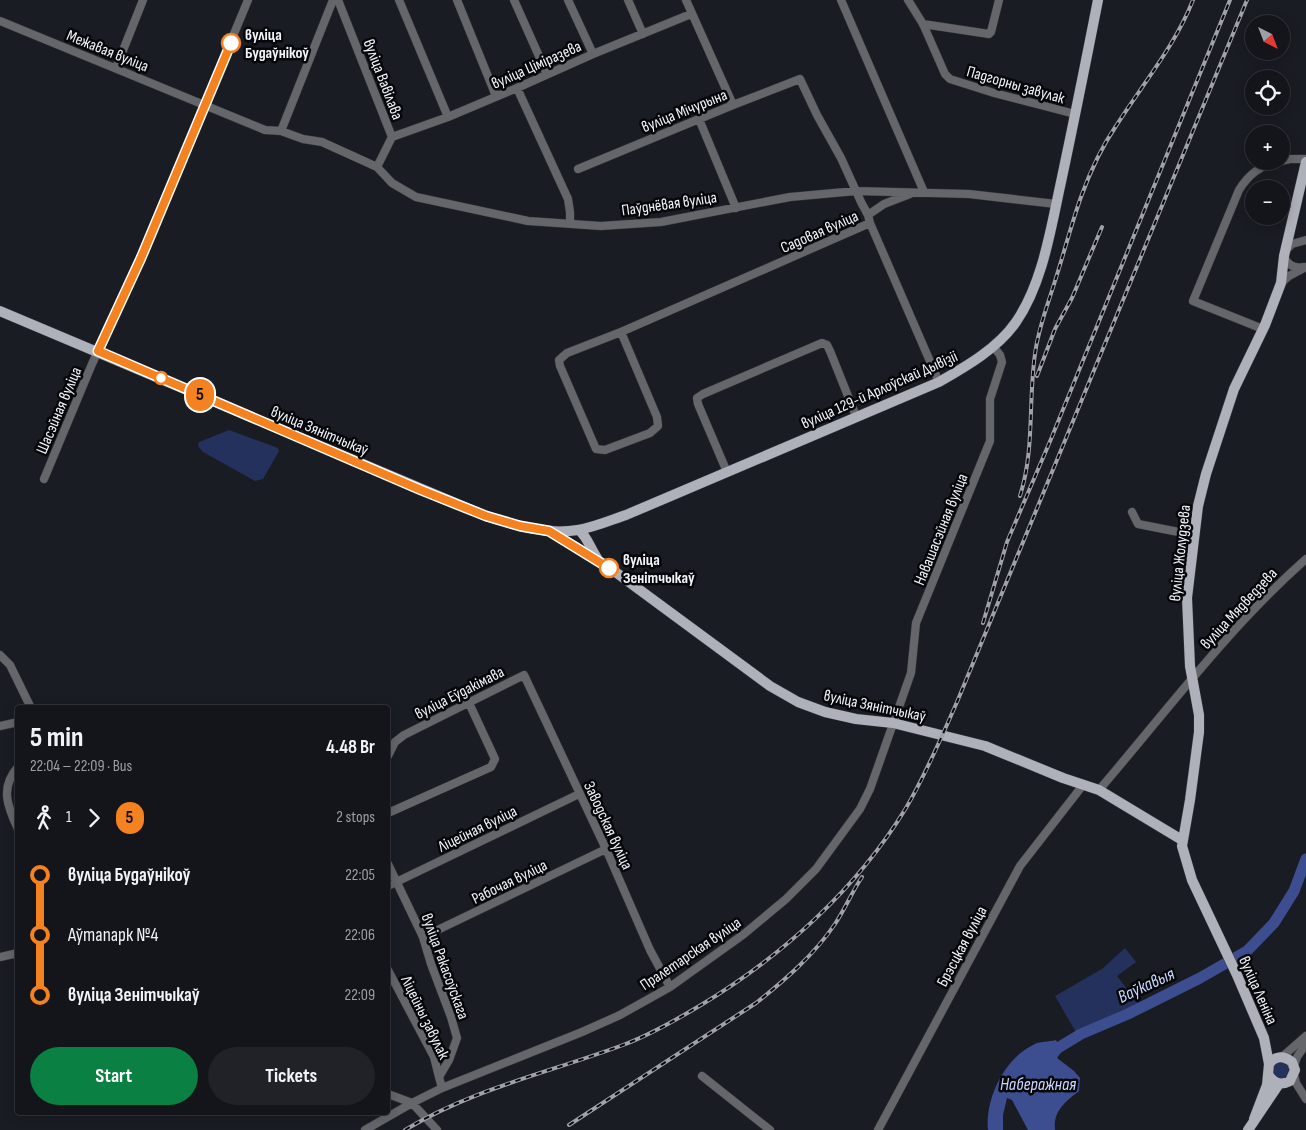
<!DOCTYPE html>
<meta charset="utf-8">
<style>
body{margin:0;font-family:"Sofia Sans Condensed",sans-serif;background:#212228;color:#f1f3f6;height:100vh;display:flex;flex-direction:column;font-size:19px;white-space:nowrap}
*{box-sizing:border-box;margin:0}
p{font-size:16px;color:#9d9fa3}
.icon{flex:none;width:28px;height:28px;fill:none;stroke:currentColor;stroke-width:2;stroke-linecap:round;stroke-linejoin:round}
.map{position:relative;flex:1;overflow:hidden}
.side{position:absolute;left:15px;top:705px;width:375px;height:410px;display:flex;flex-direction:column;background:#14151b;border-radius:5px;box-shadow:0 2px 12px #0003,0 0 0 1px #33343a}
.side>*{flex:none}
.badge{padding:0 10px;border-radius:16px;font-size:18px;line-height:32px}
.needle{width:32px;rotate:138deg}
.buttons{position:absolute;left:1245px;top:15px;display:grid;gap:10px}
.buttons a{display:grid;place-items:center;width:45px;height:45px;border-radius:50%;background:#14151b;box-shadow:0 2px 12px #0003,0 0 0 1px #33343a;font-size:25px}
.map>.badge{position:absolute;translate:-50% -50%;box-shadow:0 0 0 2px #fff}
.legs{display:flex;align-items:center;gap:8px;height:55px;padding:0 15px;font-size:16px}
.legs p{margin-inline-start:auto}
.head{display:flex;align-items:center;justify-content:space-between;height:85px;padding:0 15px}
h1{font-size:28px;font-weight:700;line-height:38px}
.primary-button{display:flex;gap:10px;margin-top:auto;padding:10px 15px}
.primary-button a{flex:1;height:58px;border-radius:30px;background:#0b8043;color:#fff;font-size:20px;font-weight:700;line-height:58px;text-align:center}
.primary-button a+a{background:#212228;color:#f1f3f6}
ul{padding:0 15px;list-style:none}
li{display:flex;align-items:center;gap:18px;height:60px;font-size:19px}
li i{display:grid;place-items:center;width:8px;height:100%;margin:0 6px;background:currentColor}
li i::after{content:'';width:12px;height:12px;margin:-6px;border:4px solid;border-radius:50%;background:#14151b}
li p{margin-inline-start:auto}
li:first-child i{background:linear-gradient(#0000 50%,currentColor 0)}
li:last-child i{background:linear-gradient(currentColor 50%,#0000 0)}
.map>svg:first-child{display:block}
.green{fill:#25315d}
.water{fill:#3d4e90}
.lines{fill:none;stroke-linecap:round;stroke-linejoin:round}
.river{stroke:#3d4e90;stroke-width:11}
.minor-casing{stroke:#34363e;stroke-width:9}
.major-casing{stroke:#34363e;stroke-width:11}
.minor{stroke:#64666a;stroke-width:8}
.major{stroke:#aeb1b9;stroke-width:10}
.rail-casing{stroke:#a0a2a9;stroke-width:4}
.rail{stroke:#06070a;stroke-width:2;stroke-dasharray:5.5;stroke-linecap:butt}
.line-1-casing{stroke:#fff;stroke-width:11}
.line-1{stroke:#f58220;stroke-width:8}
.stop-1-dot{fill:#fff;stroke:#f58220;stroke-width:2.5}
.labels{text-anchor:middle;stroke-width:5;stroke-linejoin:round;paint-order:stroke}
.stop-label{font-size:16px;font-weight:bold;fill:#f2f4fa;stroke:#06070a;text-anchor:start}
.street-label{font-size:16px;fill:#f2f4fa;stroke:#06070a}
.water-label{font-size:18px;font-style:italic;fill:#c9d6fe;stroke:#06070a}
</style>
<div class="map">
<svg width="1306" height="1130" viewBox="0 0 1306 1130">
<rect width="100%" height="100%" fill="#1a1c24"/>
<path class="green" d="M229,430L278,448L279,451L263,479L255,481L203,452L198,446L199,442Z
M1125,948L1136,962L1117,976L1139,1005L1077,1034L1055,996L1102,969Z
M1272 1070a9 9 0 1 1 18 0a9 9 0 1 1-18 0Z"/>
<path class="water" d="M1056,1040L1062,1051L1057,1058L1074,1071L1080,1078L1079,1091C1065,1102 1053,1111 1055,1130H1028L1012,1100L1007,1098L1003,1115V1130H988C985,1099 1004,1059 1033,1045C1039,1041 1049,1042 1056,1040Z"/>
<g class="lines">
<path class="river" d="M1048,1054L1081,1034L1128,1014L1200,978L1247,951L1274,923L1294,891L1306,859"/>
<g class="minor-casing">
<path id="minor" d="M338,0L392,137L377,167
M399,0L448,117
M457,0L496,96
M514,0L547,74
M568,0L593,54
M628,0L643,34
M686,0L733,105
M841,0L924,192
M908,0L923,24L945,74L950,79L994,93L1075,114
M0,21L265,130L281,131L303,139L322,142L377,167L392,183L416,197L528,221L601,226L661,222L790,197L856,191L969,194L1056,204
M923,24L989,34L991,32L999,0
M116,68L143,0
M517,88L568,199L570,212V223
M699,119L736,208
M281,131L333,0
M392,137L448,117L517,88L593,54L691,14
M1281,161L1290,159H1306
M578,169L733,105L800,79L817,115L841,158L861,202L868,215L870,223
M868,215L884,204L910,194
M1286,250L1292,244L1306,240
M1284,256C1287,265 1295,269 1304,267
M1281,283L1289,276L1306,267
M1263,329L1193,301L1239,190C1249,174 1260,166 1278,161
M621,332L567,353L559,360L560,366L596,449L605,450L650,433L658,426L657,417L621,332L870,223L939,382
M727,472L698,404L697,398L703,394L822,343L827,345L830,351L856,416
M44,479L92,364L141,258L248,0
M1132,512L1138,524L1194,535
M0,655L10,665L31,708
M0,726L18,722
M388,756L395,742L404,735L524,675L606,849L650,950L670,987
M18,767C0,787 7,806 18,829
M1099,790C1166,712 1228,628 1306,559
M388,813L491,767L495,759L469,703
M388,864L423,937L431,964L451,1017L457,1038L449,1060L439,1077L442,1088
M388,886L579,794
M423,937L606,849
M0,957L18,953
M388,970L434,1057L439,1077
M1282,1057L1306,1036
M1294,1066L1297,1057L1306,1044
M1294,1074L1296,1083L1306,1099
M702,1076L770,1130
M388,1094L412,1103L437,1130
M365,1130L412,1103L442,1088L582,1032L620,1015L670,987L744,934L786,899L816,869L860,809L870,789L911,673L916,623L990,441V399L1002,362L1000,355L993,346
M878,1130L1020,866L1083,785"/>
</g>
<g class="major-casing">
<path id="major" d="M0,311L486,516C516,526 547,535 578,530C595,527 611,520 626,515L939,382C967,366 998,348 1016,322C1043,283 1051,227 1061,182C1074,121 1086,61 1098,0
M579,530C588,538 590,548 597,558
M549,531L610,568L770,686L798,702L825,712L856,719L893,723L985,746L1063,778L1099,790L1182,840
M1268,1074C1273,1083 1280,1086 1290,1081L1295,1070L1292,1062C1283,1055 1275,1056 1269,1064
M1254,1119L1267,1085L1269,1064L1264,1038L1237,975L1192,880L1182,846L1190,800L1199,732V715L1190,666L1187,598L1198,506L1206,474L1234,389L1265,325L1281,283L1284,256L1306,162
M1248,1130L1279,1084"/>
</g>
<use href="#minor" class="minor"/>
<use href="#major" class="major"/>
<g class="rail-casing">
<path id="rail" d="M1037,376L1055,329L1072,298L1102,227
M1020,496C1035,448 1028,403 1035,354C1038,329 1048,304 1055,281C1064,253 1071,225 1081,197C1090,172 1101,148 1116,126C1142,85 1175,46 1193,0
M983,623L1007,542L1051,439L1230,0
M569,1125L756,1003C785,980 814,955 835,924C845,909 852,892 862,877
M405,1130C472,1089 551,1072 623,1045C650,1035 676,1020 701,1005C782,956 856,890 906,808C926,774 941,738 957,702L1247,0"/>
</g>
<use href="#rail" class="rail"/>
</g>
<g class="lines">
<g class="line-1-casing">
<path id="line-1" d="M231,43L141,258L98,351L421,490L486,516L520,526L549,531L609,568"/>
</g>
<use href="#line-1" class="line-1"/>
</g>
<g class="stop-1-dot">
<circle cx="231" cy="43" r="9"/>
<circle cx="161" cy="378" r="6"/>
<circle cx="609" cy="568" r="9"/>
</g>
<g class="labels">
<g class="stop-label">
<text x="245" y="40">вуліца<tspan x="245" dy="18">Будаўнікоў</tspan></text>
<text x="623" y="565">вуліца<tspan x="623" dy="18">Зенітчыкаў</tspan></text>
</g>
<g class="street-label">
<text transform="translate(108 50) rotate(22)" y="6">Межавая вуліца</text>
<text transform="translate(536 64) rotate(-24)" y="6">вуліца Ціміразева</text>
<text transform="translate(384 79) rotate(69)" y="6">вуліца Вавілава</text>
<text transform="translate(1016 84) rotate(16)" y="6">Падгорны завулак</text>
<text transform="translate(684 110) rotate(-22)" y="6">вуліца Мічурына</text>
<text transform="translate(669 203) rotate(-8)" y="6">Паўднёвая вуліца</text>
<text transform="translate(819 231) rotate(-24)" y="6">Садовая вуліца</text>
<text transform="translate(879 389) rotate(-24)" y="6">вуліца 129-й Арлоўскай Дывізіі</text>
<text transform="translate(58 410) rotate(-67)" y="6">Шасэйная вуліца</text>
<text transform="translate(320 430) rotate(23)" y="6">вуліца Зянітчыкаў</text>
<text transform="translate(940 529) rotate(-68)" y="6">Навашасэйная вуліца</text>
<text transform="translate(1179 553) rotate(-84)" y="6">вуліца Жолудзева</text>
<text transform="translate(1238 608) rotate(-47)" y="6">вуліца Мядведзева</text>
<text transform="translate(459 692) rotate(-27)" y="6">вуліца Еўдакімава</text>
<text transform="translate(875 705) rotate(12)" y="6">вуліца Зянітчыкаў</text>
<text transform="translate(609 825) rotate(65)" y="6">Заводская вуліца</text>
<text transform="translate(477 828) rotate(-26)" y="6">Ліцейная вуліца</text>
<text transform="translate(509 881) rotate(-26)" y="6">Рабочая вуліца</text>
<text transform="translate(961 946) rotate(-62)" y="6">Брэсцкая вуліца</text>
<text transform="translate(690 953) rotate(-34)" y="6">Пралетарская вуліца</text>
<text transform="translate(446 966) rotate(70)" y="6">вуліца Ракасоўскага</text>
<text transform="translate(1259 990) rotate(66)" y="6">вуліца Леніна</text>
<text transform="translate(426 1017) rotate(64)" y="6">Ліцейны завулак</text>
</g>
<g class="water-label">
<text transform="translate(1146 985) rotate(-25)" y="6">Ваўкавыя</text>
<text x="1038" y="1090">Наберажная</text>
</g>
</g>
</svg>
<div class="buttons">
<a><svg class="needle" viewBox="-14 -14 28 28"><path d="M0-13l5 13h-10z" fill="#e53935"/><path d="M0 13l5-13h-10z" fill="#9d9fa3"/></svg></a>
<a><svg class="icon" aria-label="locate" viewBox="0 0 24 24"><circle cx="12" cy="12" r="6"/><path d="M12 2v4M12 18v4M2 12h4M18 12h4"/></svg></a>
<a>+</a>
<a>−</a>
</div>
<b class="badge" style="left:200px;top:395px;background:#f58220;color:#111">5</b>
<section class="side">
<div class="head"><div><h1>5 min</h1><p>22:04 – 22:09 · Bus</p></div><b>4.48 Br</b></div>
<div class="legs"><svg class="icon" aria-label="walk" viewBox="0 0 24 24"><circle cx="13" cy="4" r="2"/><path d="M13 8l-2 6 4 7M11 14l-3 7M7 12l3-4h3l4 4"/></svg>1<svg class="icon" aria-label="forward" viewBox="0 0 24 24"><path d="M9 5l7 7-7 7"/></svg><b class="badge" style="background:#f58220;color:#111">5</b><p>2 stops</p></div>
<ul>
<li><i style="color:#f58220"></i><b>вуліца Будаўнікоў</b><p>22:05</p></li>
<li><i style="color:#f58220"></i><span>Аўтапарк №4</span><p>22:06</p></li>
<li><i style="color:#f58220"></i><b>вуліца Зенітчыкаў</b><p>22:09</p></li>
</ul>
<div class="primary-button"><a>Start</a><a>Tickets</a></div>
</section>
</div>
